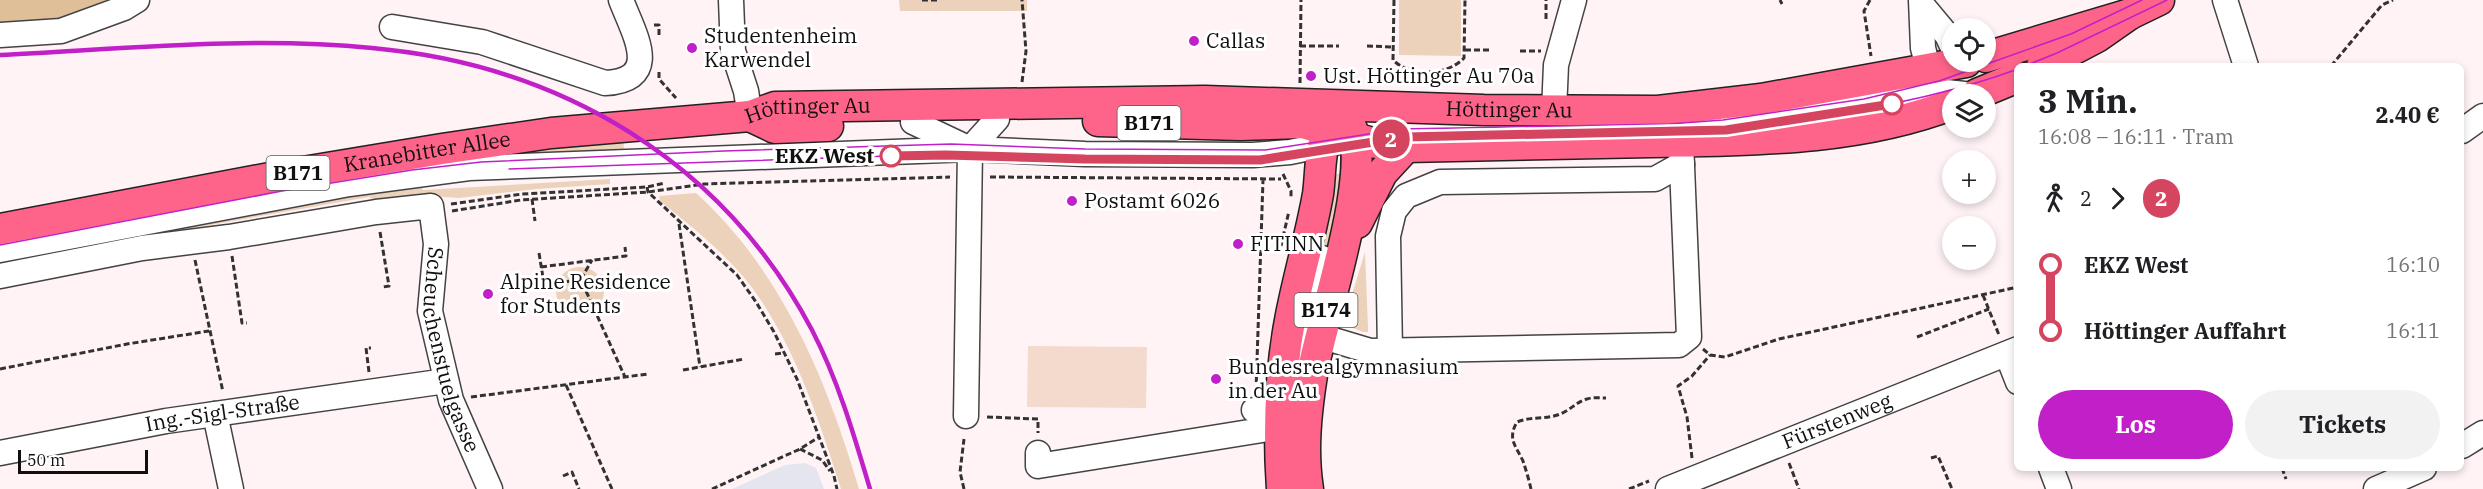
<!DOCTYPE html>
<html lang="de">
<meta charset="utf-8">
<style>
body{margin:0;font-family:"IBM Plex Serif",serif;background:#f2f2f2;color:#202124;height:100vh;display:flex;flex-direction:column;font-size:22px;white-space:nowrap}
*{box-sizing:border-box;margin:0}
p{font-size:20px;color:#757577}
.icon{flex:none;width:33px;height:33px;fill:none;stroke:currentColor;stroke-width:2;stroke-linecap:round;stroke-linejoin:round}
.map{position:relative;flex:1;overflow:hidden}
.sheet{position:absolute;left:2014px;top:63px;width:450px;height:408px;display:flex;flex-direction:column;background:#fff;border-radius:9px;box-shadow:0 3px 9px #0003}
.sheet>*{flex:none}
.badge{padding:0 12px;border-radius:20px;font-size:21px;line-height:39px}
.fabs{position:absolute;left:1942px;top:18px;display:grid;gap:12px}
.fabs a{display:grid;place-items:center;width:54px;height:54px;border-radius:50%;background:#fff;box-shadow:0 3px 9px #0003;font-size:30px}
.scale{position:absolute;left:18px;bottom:15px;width:130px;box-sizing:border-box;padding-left:6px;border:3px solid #101010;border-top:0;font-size:16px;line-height:21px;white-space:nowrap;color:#101010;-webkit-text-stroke:4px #fff;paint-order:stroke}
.map>.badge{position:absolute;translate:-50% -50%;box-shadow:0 0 0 3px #fff}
.legs{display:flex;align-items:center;gap:9px;height:66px;padding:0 24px;font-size:20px}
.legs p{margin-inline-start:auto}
.head{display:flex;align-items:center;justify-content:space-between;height:102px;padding:0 24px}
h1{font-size:33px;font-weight:700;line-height:45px}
.primary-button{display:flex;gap:12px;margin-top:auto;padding:12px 24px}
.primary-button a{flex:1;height:69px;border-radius:36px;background:#c120c8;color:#fff;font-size:24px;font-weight:700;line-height:69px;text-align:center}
.primary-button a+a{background:#f2f2f2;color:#202124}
ul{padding:0 24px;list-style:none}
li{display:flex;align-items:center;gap:21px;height:66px;font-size:22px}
li i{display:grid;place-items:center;width:9px;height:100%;margin:0 8px;background:currentColor}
li i::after{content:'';width:15px;height:15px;margin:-8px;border:4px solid;border-radius:50%;background:#fff}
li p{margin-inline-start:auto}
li:first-child i{background:linear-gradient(#0000 50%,currentColor 0)}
li:last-child i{background:linear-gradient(currentColor 50%,#0000 0)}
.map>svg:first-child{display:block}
.industrial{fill:#e4e5ee}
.green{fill:#ecd2ba}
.forest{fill:#debf98}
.pitch{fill:#f3dacc}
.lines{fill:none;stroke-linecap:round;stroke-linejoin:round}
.minor-casing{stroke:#434343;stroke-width:27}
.major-casing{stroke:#212121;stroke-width:33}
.path{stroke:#323232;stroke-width:3;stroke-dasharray:6 3;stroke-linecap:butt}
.minor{stroke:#fff;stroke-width:24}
.major{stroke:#fe6489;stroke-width:30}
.tram{stroke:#c120c8;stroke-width:1.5}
.rail{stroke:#c120c8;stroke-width:4.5}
.line-1-casing{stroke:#fff;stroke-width:14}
.line-1{stroke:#d64560;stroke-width:9}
.poi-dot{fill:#c120c8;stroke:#fff;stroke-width:2}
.stop-1-dot{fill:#fff;stroke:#d64560;stroke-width:3}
.labels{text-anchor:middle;stroke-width:6;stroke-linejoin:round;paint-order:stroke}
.shield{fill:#fff;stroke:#585858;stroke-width:1.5}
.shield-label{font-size:20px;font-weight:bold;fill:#101010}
.poi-label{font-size:21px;fill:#101010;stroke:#fff;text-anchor:start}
.street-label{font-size:21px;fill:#101010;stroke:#fff}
.stop-label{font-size:21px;font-weight:bold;fill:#101010;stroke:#fff;text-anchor:end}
</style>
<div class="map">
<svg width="2483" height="489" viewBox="0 0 2483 489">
<rect width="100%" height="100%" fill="#fff3f5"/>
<path class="industrial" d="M805,463L816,468L824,489H732L785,465Z"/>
<path class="green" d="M899,0H1027V11H900Z
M1399,0H1461V56L1399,55Z
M623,136L624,150L522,155V147Z
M1345,173L1329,252L1318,250L1329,175Z
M610,179V184L537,189L459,198L428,196L376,201L369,197L159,234L158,228L421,182L423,190Z
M696,193C782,271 827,380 859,489H841C819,420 794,343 750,285C725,253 691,226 660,201L659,196Z
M1365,252L1368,327V332H1363L1343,324Z
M556 291a24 24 0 1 1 48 0a24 24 0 1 1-48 0Z"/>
<path class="forest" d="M0,0H117L65,21L0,27Z"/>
<path class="pitch" d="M1028,346L1147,347L1146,408L1027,407Z"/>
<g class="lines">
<g class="minor-casing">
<g id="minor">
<path d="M731,0L733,51L746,91L750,116"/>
<path d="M1921,0L1923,48L1933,86"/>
<path d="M2225,0L2246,66"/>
<path d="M1922,5L1947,35L1953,48"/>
<path d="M392,27L482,42L605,83C663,80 634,34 621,0"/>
<path d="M0,35L61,31L124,8L137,0"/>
<path d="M1554,111L1556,65L1574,0"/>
<path d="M913,122L970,149L997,119"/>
<path d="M1679,128L1766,119L1877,102L1929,90L1964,94"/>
<path d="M2462,131L2483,116"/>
<path d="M0,250L349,184L469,168L970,149L1085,154L1253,155L1290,152L1339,142"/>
<path id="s1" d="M0,276L142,248L229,237L376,212L431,206L436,244L430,311L451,400L490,489"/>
<path d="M1320,336L1370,351L1679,345L1689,337L1681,142"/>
<path d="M1390,351L1388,236L1394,211L1406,196L1440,182L1655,179L1682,164"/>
<path d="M2007,354L2018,382"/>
<path d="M1312,374L1301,353L1322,258"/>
<path d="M1254,410L1281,411"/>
<path d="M215,414L231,489"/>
<path d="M966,416L970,149"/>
<path d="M2462,446L2483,433"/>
<path id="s2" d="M0,453L166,421L446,381"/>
<path d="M1038,453V466L1281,427"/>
<path d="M2051,468L2059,489"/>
<path id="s3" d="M1668,489L2018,349"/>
<path d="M2376,489L2424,468"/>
</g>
</g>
<g class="major-casing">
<g id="major">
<path d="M1986,57L2130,14"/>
<path d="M2042,66L2097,37L2130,14L2159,0"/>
<path d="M1977,94L2018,77"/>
<path d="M750,116L775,128L828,126"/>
<path d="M1098,121L1240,125L1303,123L1369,142L1406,147C1488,146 1570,144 1652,142C1753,140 1857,141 1953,104"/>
<path d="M1357,223L1382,173L1406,147"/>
<path id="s4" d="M0,229L291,174L442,149L551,133L750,116L775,107L1205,101L1484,110L1658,111L1761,99L1966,62"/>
<path d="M1282,489C1278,432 1280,371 1291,315C1299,274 1311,234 1318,194C1322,167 1317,135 1341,117"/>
<path d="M1308,489C1302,451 1306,413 1312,375C1320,324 1378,161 1348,122"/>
</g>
</g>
<path class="path" d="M922,0H940
M1394,0L1393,60C1410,77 1447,76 1464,58L1465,0
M1780,0L1782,4
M1870,0L1864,11L1871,56
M1546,19V0
M654,25H659V38
M1300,46H1339
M1367,46L1393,47
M1465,50H1492
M1520,51H1541
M2331,66L2382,5L2393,0
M659,72V79L676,98
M1429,73V86
M1022,82L1026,51L1022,0
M1300,83L1301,0
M1283,174L1291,191V199
M990,177L1281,179
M647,187L648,192L737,275L756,302L774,332L797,379L834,476
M532,199L535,221
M451,204L522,194L647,187L665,183
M452,211L521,200L648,192L704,184L950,177
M679,224L700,367
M380,232L389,286L383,287
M1281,246L1289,211
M539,253L544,284L581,280L625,377
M232,256L242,323H247
M195,260L223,392
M541,267L626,256L625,247
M581,279L592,260
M1983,295L1999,335
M1917,337L1989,309
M1703,349L1710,355L1725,357L1779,339L2018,287
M775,354L784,353
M0,369L127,344L209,331
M683,370L744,359
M369,372L366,348H371
M566,385L612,489
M1256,391L1263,180
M471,397L648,374
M987,417L1038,419V433
M800,449L822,460L830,471
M1692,458L1687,417L1678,386L1692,376L1710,355
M1931,458L1938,456L1952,489
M1789,463L1799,489
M2282,468L2286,479
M563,476L572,472L579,489
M834,476L837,489
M712,489L800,449L819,437
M964,489L960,472L964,439
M1531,489C1529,480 1526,470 1523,461C1516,446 1507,439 1517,422C1529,417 1542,419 1554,416C1570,412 1575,402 1587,399C1593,397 1600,398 1606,398
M1629,489L1649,481"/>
<use href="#minor" class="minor"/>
<use href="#major" class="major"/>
<path class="tram" d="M2025,66L2057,53L2167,0
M1691,131C1733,130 1774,123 1815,117C1884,107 1953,93 2018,69
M509,169L917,155L1085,159L1253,160L1300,154
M0,245L282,191L412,170L481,162L724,151L951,144L1085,149L1265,150L1401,129L1669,124L1723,120L1864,99L1939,81L2071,34L2142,0"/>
<path class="rail" d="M0,55C123,49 249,36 372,48C560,65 722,160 812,330C838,380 854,435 870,489"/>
</g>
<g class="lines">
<g class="line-1-casing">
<path id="line-1" d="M891,156L946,155L1085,159L1260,160L1405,137L1726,130L1892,104"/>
</g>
<use href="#line-1" class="line-1"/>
</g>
<g class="poi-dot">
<circle cx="1194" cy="41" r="6"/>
<circle cx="692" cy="48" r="6"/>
<circle cx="1311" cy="76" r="6"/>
<circle cx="1072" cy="201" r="6"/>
<circle cx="1238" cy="244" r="6"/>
<circle cx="488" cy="294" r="6"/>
<circle cx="1216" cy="379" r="6"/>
</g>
<g class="stop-1-dot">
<circle cx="1892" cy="104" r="10"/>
<circle cx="891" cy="156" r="10"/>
</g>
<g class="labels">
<g class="shield">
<rect x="1117.5" y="106" width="63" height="34" rx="4.5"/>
<rect x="266.5" y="156" width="63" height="34" rx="4.5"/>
<rect x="1294.5" y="293" width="63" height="34" rx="4.5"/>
</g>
<g class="shield-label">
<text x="1149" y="130">B171</text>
<text x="298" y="180">B171</text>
<text x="1326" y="317">B174</text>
</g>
<g class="poi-label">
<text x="704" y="43">Studentenheim<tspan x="704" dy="24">Karwendel</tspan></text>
<text x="1206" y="48">Callas</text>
<text x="1323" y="83">Ust. Höttinger Au 70a</text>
<text x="1084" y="208">Postamt 6026</text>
<text x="1250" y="251">FITINN</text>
<text x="500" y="289">Alpine Residence<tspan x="500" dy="24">for Students</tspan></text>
<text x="1228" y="374">Bundesrealgymnasium<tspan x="1228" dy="24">in der Au</tspan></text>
</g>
<g class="street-label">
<text dy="7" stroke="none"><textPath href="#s4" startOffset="1520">Höttinger Au</textPath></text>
<text dy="7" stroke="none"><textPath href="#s4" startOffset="818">Höttinger Au</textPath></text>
<text dy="7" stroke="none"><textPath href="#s4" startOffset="434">Kranebitter Allee</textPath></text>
<text dy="7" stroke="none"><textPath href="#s1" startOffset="584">Scheuchenstuelgasse</textPath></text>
<text dy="7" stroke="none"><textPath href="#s2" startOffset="226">Ing.-Sigl-Straße</textPath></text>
<text dy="7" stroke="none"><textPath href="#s3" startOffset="182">Fürstenweg</textPath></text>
</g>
<g class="stop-label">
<text x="874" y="163">EKZ West</text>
</g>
</g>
</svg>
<div class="fabs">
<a><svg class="icon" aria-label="locate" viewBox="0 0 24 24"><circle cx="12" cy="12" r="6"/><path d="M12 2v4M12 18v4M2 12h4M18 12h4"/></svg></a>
<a><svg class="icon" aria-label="layers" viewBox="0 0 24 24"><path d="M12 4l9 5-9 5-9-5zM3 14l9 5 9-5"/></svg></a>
<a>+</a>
<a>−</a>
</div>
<div class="scale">50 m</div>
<b class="badge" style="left:1391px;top:139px;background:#d64560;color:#fff">2</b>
<section class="sheet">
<div class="head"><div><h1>3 Min.</h1><p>16:08 – 16:11 · Tram</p></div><b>2.40 €</b></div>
<div class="legs"><svg class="icon" aria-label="walk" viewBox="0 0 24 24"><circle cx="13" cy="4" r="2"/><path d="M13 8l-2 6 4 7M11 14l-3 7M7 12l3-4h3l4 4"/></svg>2<svg class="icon" aria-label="forward" viewBox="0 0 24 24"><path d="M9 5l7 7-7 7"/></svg><b class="badge" style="background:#d64560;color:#fff">2</b></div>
<ul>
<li><i style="color:#d64560"></i><b>EKZ West</b><p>16:10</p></li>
<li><i style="color:#d64560"></i><b>Höttinger Auffahrt</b><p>16:11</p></li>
</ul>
<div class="primary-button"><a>Los</a><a>Tickets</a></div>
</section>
</div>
